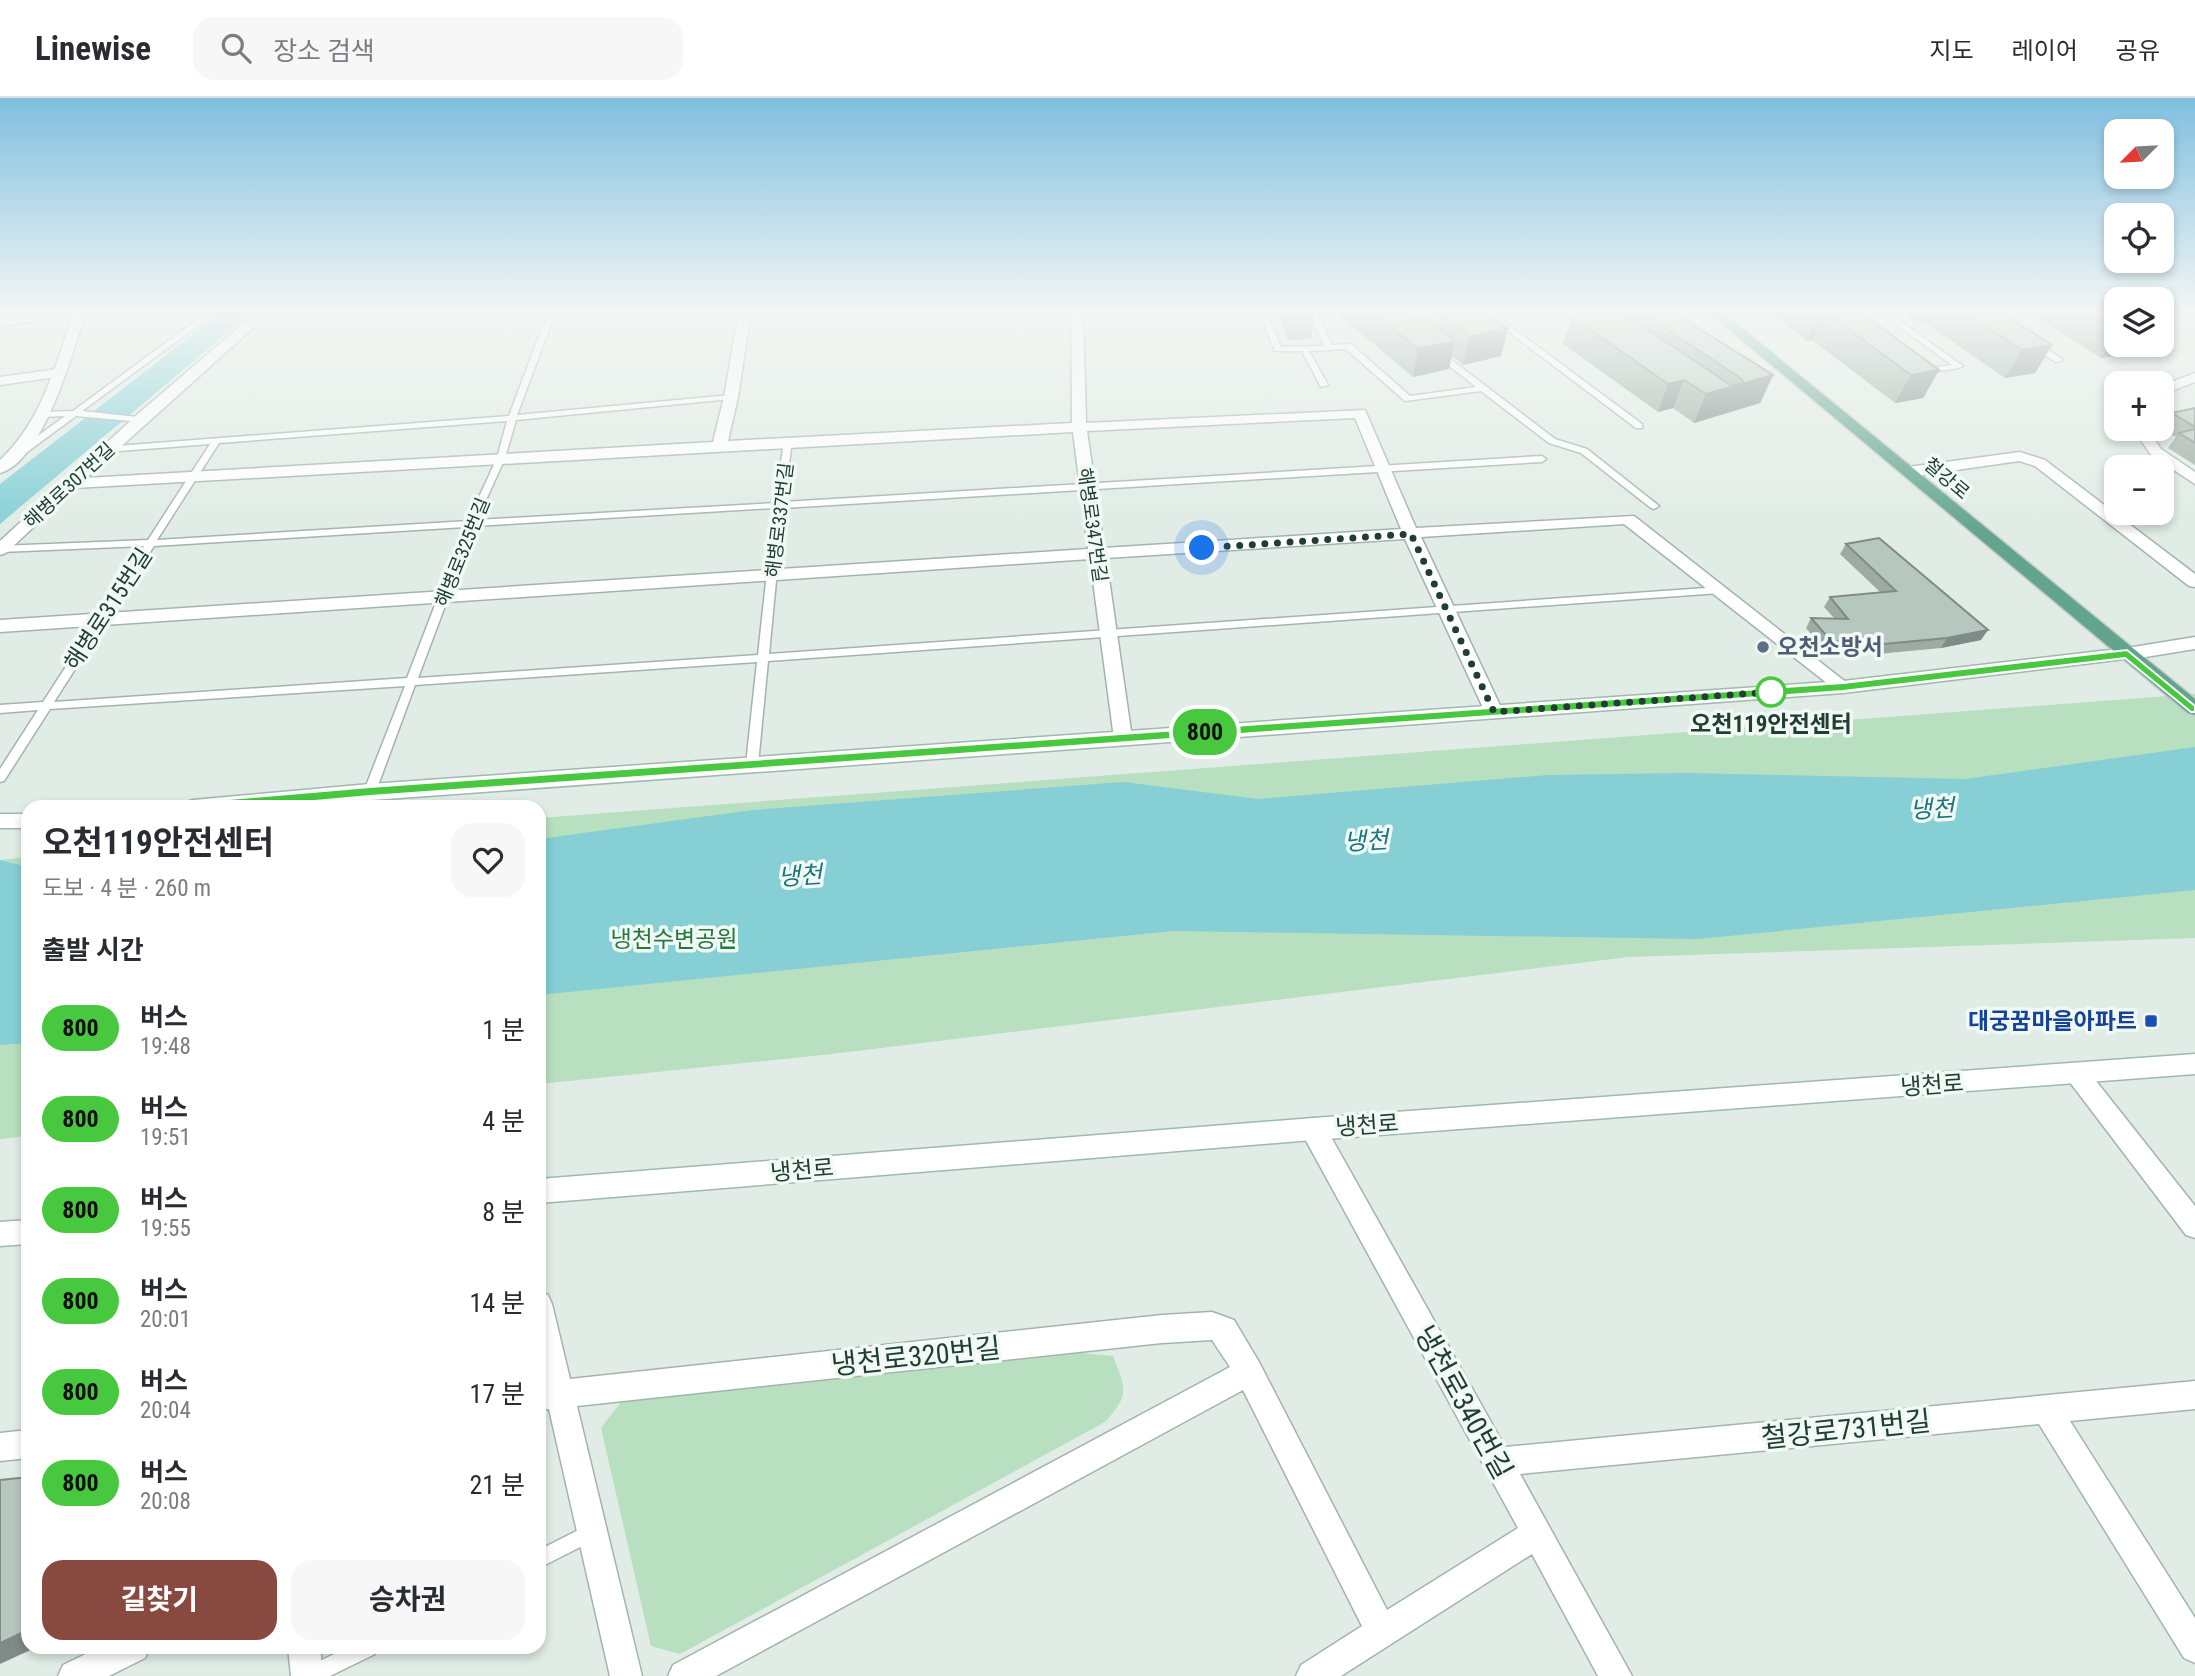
<!DOCTYPE html>
<html lang="ko">
<meta charset="utf-8">
<style>
body{margin:0;font-family:"Roboto Condensed","Noto Sans KR",sans-serif;background:#f7f7f7;color:#2b2b33;height:100vh;display:flex;flex-direction:column;font-size:26px;white-space:nowrap}
*{box-sizing:border-box;margin:0}
p{font-size:23px;color:#7c7c81}
.icon{flex:none;width:38px;height:38px;fill:none;stroke:currentColor;stroke-width:2;stroke-linecap:round;stroke-linejoin:round}
.map{position:relative;flex:1;overflow:hidden}
.sheet{position:absolute;left:21px;top:702px;width:525px;height:854px;display:flex;flex-direction:column;background:#fff;border-radius:21px;box-shadow:0 4px 10px #0003}
.sheet>*{flex:none}
.badge{padding:0 14px;border-radius:23px;font-size:24px;line-height:46px}
.needle{width:46px;rotate:246deg}
.tools{position:absolute;left:2104px;top:21px;display:grid;gap:14px}
.tools a{display:grid;place-items:center;width:70px;height:70px;border-radius:14px;background:#fff;box-shadow:0 4px 10px #0003;font-size:35px}
.you{position:absolute;width:35px;height:35px;margin:-18px;border:5px solid #fff;border-radius:50%;background:#1a73e8;box-shadow:0 0 0 10px #1a73e833}
.map>.badge{position:absolute;translate:-50% -50%;box-shadow:0 0 0 4px #fff}
h2{padding:0 21px;font-size:26px;line-height:63px}
.round{display:grid;place-items:center;flex:none;width:74px;height:74px;border-radius:21px;background:#f7f7f7}
.head{display:flex;align-items:center;justify-content:space-between;height:119px;padding:0 21px}
h1{font-size:33px;font-weight:700;line-height:52px}
.button{display:flex;gap:14px;margin-top:auto;padding:14px 21px}
.button a{flex:1;height:80px;border-radius:21px;background:#884940;color:#fff;font-size:28px;font-weight:700;line-height:80px;text-align:center}
.button a+a{background:#f7f7f7;color:#2b2b33}
ul{padding:0;list-style:none}
li{display:flex;align-items:center;gap:21px;height:91px;padding:0 21px}
li div{flex:1}
li b{display:block;font-size:26px}
li em{font-style:normal}
li .badge{min-width:77px;font-weight:700;text-align:center}
header{display:flex;align-items:center;gap:42px;box-sizing:border-box;height:98px;padding:0 35px;background:#fff;border-bottom:2px solid #e1e1e2}
header strong{font-size:33px}
nav{display:flex;gap:38px;margin-inline-start:auto;font-size:24px}
.search{width:490px;height:63px;background:#f7f7f7;display:flex;align-items:center;gap:18px;box-sizing:border-box;padding:0 24px;border-radius:21px;color:#7c7c81;font-size:26px}
.map>svg:first-child{display:block}
.green{fill:#b8dfbf}
.water{fill:#85cfd5}
.lines{fill:none;stroke-linecap:round;stroke-linejoin:round}
.service-casing{stroke:#a3b4ad;stroke-width:3}
.minor-casing{stroke:#a3b4ad;stroke-width:3}
.tertiary-casing{stroke:#a3b4ad;stroke-width:3}
.secondary-casing{stroke:#9eb9ad;stroke-width:3}
.primary-casing{stroke:#c1c9c6;stroke-width:3}
.service{fill:#fff;fill-rule:evenodd}
.minor{fill:#fff;fill-rule:evenodd}
.tertiary{fill:#fff;fill-rule:evenodd}
.secondary{fill:#fff;fill-rule:evenodd}
.primary{fill:#62a48e;fill-rule:evenodd}
.wall{fill:#9daba4}
.shaded-wall{fill:#7f8b86}
.building{fill:#b6c7bf;stroke:#7f8b86;stroke-width:2}
.line{fill:#47c83e;stroke:#fff;stroke-width:2}
.walk{stroke:#203e33;stroke-width:7;stroke-dasharray:0 12.6}
.service-dot{fill:#5c6f8a;stroke:#f1f9f4;stroke-width:2.5}
.stop-dot{fill:#fff;stroke:#47c83e;stroke-width:3.5}
.transit-dot{fill:#1a4fb4;stroke:#f1f9f4;stroke-width:2.5}
.labels{text-anchor:middle;stroke-width:7;stroke-linejoin:round;paint-order:stroke}
.far-street-label{font-size:19px;fill:#203e33;stroke:#f1f9f4}
.street-label{font-size:23px;fill:#203e33;stroke:#f1f9f4}
.service-label{font-size:23px;font-weight:bold;fill:#4e5e75;stroke:#f1f9f4;text-anchor:start}
.stop-label{font-size:23px;font-weight:bold;fill:#203e33;stroke:#f1f9f4}
.park-label{font-size:23px;fill:#287740;stroke:#f1f9f4}
.transit-label{font-size:23px;font-weight:bold;fill:#164399;stroke:#f1f9f4;text-anchor:end}
.water-label{font-size:24px;font-style:italic;fill:#17747d;stroke:#f1f9f4}
.near-street-label{font-size:28px;fill:#203e33;stroke:#f1f9f4}
</style>
<header>
<strong>Linewise</strong>
<div class="search"><svg class="icon" aria-label="search" viewBox="0 0 24 24"><circle cx="10" cy="10" r="6"/><path d="M15 15l6 6"/></svg>장소 검색</div>
<nav><a>지도</a><a>레이어</a><a>공유</a></nav>
</header>
<div class="map">
<svg width="2195" height="1578" viewBox="0 0 2195 1578">
<rect width="100%" height="100%" fill="#e1ece6"/>
<path class="green" d="M2195,596V840L1628,859L832,956L539,986V720Z
M28,759V1038L0,1041V762Z
M1080,1255L1113,1258C1126,1291 1130,1297 1105,1324L680,1556L651,1548L601,1330L621,1304Z"/>
<path class="water" d="M223,213H253L0,426V386Z
M2195,649V792L1698,841L1172,833L539,897V741L753,712L1123,684L1258,701L1548,677L1686,675L1965,681Z
M0,762L28,769V945L0,947Z"/>
<g class="lines">
<g class="service-casing">
<path id="service" d="M209,213H218L82,313L138,319L141,320V324L76,318L23,357H17V353L65,318L42,319L38,316L39,314L73,313Z
M548,213H556L517,317L731,297L735,299L731,301L516,322L505,360L477,422L775,405L784,343L788,340L792,343L784,404L1542,358L1546,361L1542,364L783,410L769,556L1720,489L1725,492L1720,495L768,563L758,666L752,670L746,666L757,564L415,587L376,693L370,697L364,693L405,588L50,611L4,683L0,684V671L38,612L0,615V607L43,604L144,448L1,454L0,448L148,442L210,346L107,354L103,351L104,349L509,318ZM507,323L497,360L468,423L157,442L219,345ZM774,410L758,557L418,580L475,428ZM465,429L407,580L54,604L154,448Z
M1258,213H1266L1281,249L1324,248L1308,213H1316L1332,247L1351,246L1410,298L1476,289L1434,256L1441,254L1555,341L1587,351L1659,408L1654,411L1651,410L1581,355L1549,345L1481,293L1405,303L1346,251L1309,253L1328,287L1321,289L1302,253H1275Z
M1415,213H1424L1429,218L1422,220Z
M1481,213H1490L1642,326V330H1636Z
M1767,213H1790C1785,217 1772,217 1767,213Z
M1877,213H1886L1963,268L1959,270L1918,276V272L1952,267Z
M2033,245H2039L2063,262L2056,264L2033,249Z
M2145,247H2154L2156,249L2152,251Z
M592,1425L598,1428L601,1434L598,1440L539,1470V1452Z
M349,1549H377L375,1556L330,1578H301L303,1571Z"/>
</g>
<g class="minor-casing">
<path id="minor" d="M51,213H86L80,217L0,228V220Z
M258,213H272L86,380L713,344L724,299L739,213H751L738,299L728,343L1072,325L1071,213H1083L1086,325L1365,312L1416,430L1634,418L1852,589L1849,593H1837L1624,426L1421,439L1503,614L1501,619H1487L1485,614L1405,441L1106,460L1132,640L1130,645H1116L1114,640L1090,461L0,534V522L1088,451L1073,334L75,390L6,455L0,457V443L139,315ZM1355,320L1401,431L1104,450L1087,333Z
M58,271L65,275L63,278L0,287V279Z
M2195,275V284L2161,297V288Z
M2133,331H2147L2161,351L2195,374V386L2151,357Z
M2020,354L2045,362L2195,476V489L2189,488L2035,368L2019,363L1908,379L1900,374L1908,369Z
M2077,966L2085,969L2195,1108V1140L2186,1137L2069,983L2065,976L2069,969Z
M1313,1020L1322,1023L1505,1349L2195,1283V1311L2070,1323L2195,1520V1565L2184,1560L2039,1326L1520,1376L1632,1578H1598L1532,1456L1341,1578H1296L1301,1567L1362,1528L1243,1292L716,1578H668L673,1567L1230,1269L1212,1242L1162,1245L577,1308L642,1578H610L549,1311L539,1312V1284L543,1283L539,1265V1193L548,1197L552,1206L570,1281L1162,1217L1212,1214L1234,1222L1259,1264L1387,1512L1518,1430L1304,1039L1301,1031L1304,1023Z
M28,1332V1360L0,1363V1335Z
M100,1549H150L145,1560L109,1578H58L63,1567Z
M288,1549H320L323,1578H291Z"/>
</g>
<g class="tertiary-casing">
<path id="tertiary" d="M74,213H86C74,251 43,364 0,375V362C42,323 56,266 74,213Z
M2195,539V551L2127,562L2118,556L2127,550Z"/>
</g>
<g class="secondary-casing">
<path id="secondary" d="M2127,550L2133,552L2136,556L2133,560L1843,595L276,709H183L186,704L193,702L370,686L1843,583Z
M0,716H28V730H0Z
M2195,956V976L1313,1042L539,1105V1081L1313,1020Z
M28,1122V1146L0,1148V1124Z"/>
</g>
<g class="primary-casing">
<path id="primary" d="M1707,213H1721L2195,601V617L2188,615Z"/>
</g>
<use href="#service" class="service"/>
<use href="#minor" class="minor"/>
<use href="#tertiary" class="tertiary"/>
<use href="#secondary" class="secondary"/>
<use href="#primary" class="primary"/>
</g>
<path class="wall" d="M1277,213H1315L1311,241L1288,242Z
M1334,213H1401L1412,222L1436,228L1438,215L1501,258L1463,267L1452,258L1449,271L1413,279Z
M1624,213H1671L1773,277L1760,305L1694,325L1673,310L1658,314L1563,246L1572,219L1623,215Z
M1777,213H1859L1939,272L1923,300L1895,305L1812,242L1807,243L1775,218Z
M1900,213H1999L2052,247L2035,275L2005,280L1924,224L1918,225Z
M2027,213H2116V247L2130,255L2101,260Z
M2195,310V367L2168,350L2176,339L2161,330L2172,315Z
M1846,446L1981,542L1941,550L1878,556L1873,549L1826,554L1806,530L1811,520H1834L1824,509L1830,499L1880,494L1840,456Z"/>
<path class="shaded-wall" d="M1924,213H1929L1924,224L1918,225Z
M1825,214L1812,242L1807,243L1820,215Z
M1508,230L1501,258L1463,267L1470,239Z
M2116,238V247H2135L2130,255L2101,260Z
M1455,243L1449,271L1413,279L1418,251Z
M2052,247L2035,275L2005,280L2022,252Z
M1939,272L1923,300L1895,305L1911,277Z
M1773,277L1760,305L1694,325L1706,296Z
M1684,282L1673,310L1658,314L1668,286Z
M1988,532L1981,542L1941,550L1947,540Z
M28,1532V1549H37L0,1566V1545Z"/>
<path class="building" d="M1291,213H1315L1292,214Z
M1372,213H1401L1412,222L1424,219L1455,243L1418,251Z
M1449,213H1484L1508,230L1470,239L1438,215Z
M1595,213H1620L1732,288L1743,285L1742,281L1639,213H1671L1773,277L1706,296L1684,282L1668,286L1572,219Z
M1817,213H1859L1939,272L1911,277L1825,214L1820,215Z
M1963,213H1999L2052,247L2022,252Z
M2085,213H2116V231Z
M2195,310V329L2172,315Z
M2195,331V345L2179,335Z
M1879,440L1988,532L1947,540L1884,546L1879,539L1832,544L1811,520L1848,521L1830,499L1896,493L1846,446Z
M28,1379V1532L0,1545V1382Z"/>
<linearGradient id="sky" x2="0" y2="1"><stop stop-color="#80bfe0"/><stop offset="0.49" stop-color="#f2f6f4"/><stop offset="1" stop-color="#f2f6f4" stop-opacity="0"/></linearGradient>
<rect width="2195" height="434" fill="url(#sky)"/>
<path class="line" d="M2127,552L2195,608V614H2191L2125,560L1843,593L370,698L194,714L188,709L194,704L370,689L1843,585Z"/>
<g class="lines">
<path class="walk" d="M1202,450L1411,436L1494,614L1771,594"/>
</g>
<circle class="service-dot" cx="1763" cy="549" r="7"/>
<circle class="stop-dot" cx="1771" cy="594" r="14"/>
<rect class="transit-dot" x="2144" y="916" width="14" height="14" rx="3.5"/>
<g class="labels">
<g class="far-street-label">
<text transform="translate(1947 380) rotate(40)" y="7">철강로</text>
<text transform="translate(69 387) rotate(-43)" y="7">해병로307번길</text>
<text transform="translate(779 422) rotate(-83)" y="7">해병로337번길</text>
<text transform="translate(1093 427) rotate(82)" y="7">해병로347번길</text>
<text transform="translate(462 454) rotate(-68)" y="7">해병로325번길</text>
</g>
<g class="street-label">
<text transform="translate(108 511) rotate(-57)" y="8">해병로315번길</text>
<text transform="translate(1932 987) rotate(-4)" y="8">냉천로</text>
<text transform="translate(1367 1027) rotate(-4)" y="8">냉천로</text>
<text transform="translate(802 1072) rotate(-5)" y="8">냉천로</text>
</g>
<g class="service-label">
<text x="1777" y="557">오천소방서</text>
</g>
<g class="stop-label">
<text x="1771" y="634">오천119안전센터</text>
</g>
<g class="park-label">
<text x="674" y="849">냉천수변공원</text>
</g>
<g class="transit-label">
<text x="2137" y="931">대궁꿈마을아파트</text>
</g>
<g class="water-label">
<text transform="translate(1932 711) rotate(-3)" y="8">냉천</text>
<text transform="translate(1366 743) rotate(-3)" y="8">냉천</text>
<text transform="translate(800 778) rotate(-4)" y="8">냉천</text>
</g>
<g class="near-street-label">
<text transform="translate(916 1258) rotate(-6)" y="10">냉천로320번길</text>
<text transform="translate(1464 1304) rotate(61)" y="10">냉천로340번길</text>
<text transform="translate(1846 1331) rotate(-6)" y="10">철강로731번길</text>
</g>
</g>
</svg>
<div class="tools">
<a><svg class="needle" viewBox="-14 -14 28 28"><path d="M0-13l5 13h-10z" fill="#e53935"/><path d="M0 13l5-13h-10z" fill="#7c7c81"/></svg></a>
<a><svg class="icon" aria-label="locate" viewBox="0 0 24 24"><circle cx="12" cy="12" r="6"/><path d="M12 2v4M12 18v4M2 12h4M18 12h4"/></svg></a>
<a><svg class="icon" aria-label="layers" viewBox="0 0 24 24"><path d="M12 4l9 5-9 5-9-5zM3 14l9 5 9-5"/></svg></a>
<a>+</a>
<a>−</a>
</div>
<div class="you" style="left:1202px;top:450px"></div>
<b class="badge" style="left:1205px;top:634px;background:#47c83e;color:#111">800</b>
<section class="sheet">
<div class="head"><div><h1>오천119안전센터</h1><p>도보 · 4 분 · 260 m</p></div><a class="round"><svg class="icon" aria-label="heart" viewBox="0 0 24 24"><path d="M12 20l-8-8c-3-5 5-10 8-4 3-6 11-1 8 4z"/></svg></a></div>
<h2>출발 시간</h2>
<ul>
<li><span class="badge" style="background:#47c83e;color:#111">800</span><div><b>버스</b><p>19:48</p></div><em>1 분</em></li>
<li><span class="badge" style="background:#47c83e;color:#111">800</span><div><b>버스</b><p>19:51</p></div><em>4 분</em></li>
<li><span class="badge" style="background:#47c83e;color:#111">800</span><div><b>버스</b><p>19:55</p></div><em>8 분</em></li>
<li><span class="badge" style="background:#47c83e;color:#111">800</span><div><b>버스</b><p>20:01</p></div><em>14 분</em></li>
<li><span class="badge" style="background:#47c83e;color:#111">800</span><div><b>버스</b><p>20:04</p></div><em>17 분</em></li>
<li><span class="badge" style="background:#47c83e;color:#111">800</span><div><b>버스</b><p>20:08</p></div><em>21 분</em></li>
</ul>
<div class="button"><a>길찾기</a><a>승차권</a></div>
</section>
</div>
